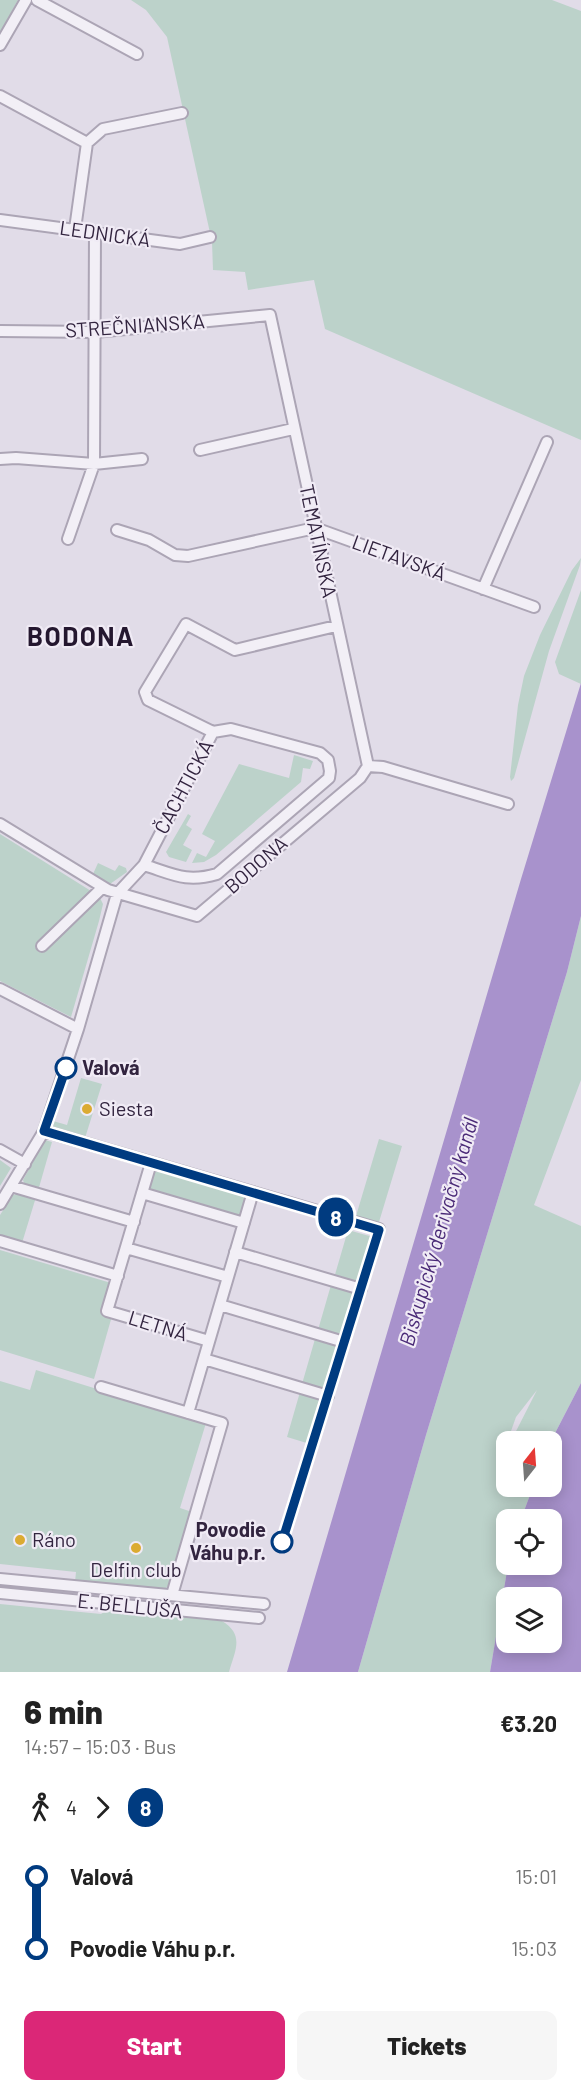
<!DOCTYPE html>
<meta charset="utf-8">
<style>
body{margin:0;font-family:Barlow,sans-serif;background:#f6f6f6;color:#222;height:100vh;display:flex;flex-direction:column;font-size:22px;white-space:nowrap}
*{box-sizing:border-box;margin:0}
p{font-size:20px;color:#767676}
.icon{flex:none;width:33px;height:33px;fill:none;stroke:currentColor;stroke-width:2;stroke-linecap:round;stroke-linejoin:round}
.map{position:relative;height:1672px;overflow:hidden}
.details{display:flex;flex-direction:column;background:#fff;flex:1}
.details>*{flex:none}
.badge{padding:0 12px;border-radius:20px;font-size:21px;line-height:39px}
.needle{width:39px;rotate:17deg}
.tools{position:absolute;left:496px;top:1431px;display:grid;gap:12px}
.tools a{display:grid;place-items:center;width:66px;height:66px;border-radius:12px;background:#fff;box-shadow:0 3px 15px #0003;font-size:30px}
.map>.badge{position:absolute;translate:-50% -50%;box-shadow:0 0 0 3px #fff}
.legs{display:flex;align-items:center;gap:9px;height:66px;padding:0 24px;font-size:20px}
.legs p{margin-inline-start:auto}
.head{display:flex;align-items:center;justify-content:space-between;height:102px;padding:0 24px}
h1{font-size:33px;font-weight:800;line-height:45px}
.button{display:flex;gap:12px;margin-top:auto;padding:12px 24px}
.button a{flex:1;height:69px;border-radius:12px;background:#db2777;color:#fff;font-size:24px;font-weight:800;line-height:69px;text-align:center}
.button a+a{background:#f6f6f6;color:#222}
ul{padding:0 24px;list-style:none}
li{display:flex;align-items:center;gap:21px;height:72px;font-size:22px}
li i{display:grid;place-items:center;width:9px;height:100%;margin:0 8px;background:currentColor}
li i::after{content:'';width:15px;height:15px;margin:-8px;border:4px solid;border-radius:50%;background:#fff}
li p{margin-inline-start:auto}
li:first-child i{background:linear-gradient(#0000 50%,currentColor 0)}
li:last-child i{background:linear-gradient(currentColor 50%,#0000 0)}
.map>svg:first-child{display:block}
.green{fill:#bcd2ca}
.water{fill:#a892cc;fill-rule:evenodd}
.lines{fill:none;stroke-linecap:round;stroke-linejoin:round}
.minor-casing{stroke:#aca5b5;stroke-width:14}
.minor{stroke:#f2eff6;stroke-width:10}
.line-1-casing{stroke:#fff;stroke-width:14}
.line-1{stroke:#003b80;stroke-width:9}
.stop-1-dot{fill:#fff;stroke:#003b80;stroke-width:3}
.poi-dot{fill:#dbab32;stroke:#f0ebf5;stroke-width:2}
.labels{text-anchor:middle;stroke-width:4.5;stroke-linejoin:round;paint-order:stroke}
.street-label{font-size:20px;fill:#32243f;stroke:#f0ebf5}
.stop-label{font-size:20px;font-weight:bold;fill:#32243f;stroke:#f0ebf5;text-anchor:start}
.poi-label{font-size:20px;fill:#32243f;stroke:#f0ebf5;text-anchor:start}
.water-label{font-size:21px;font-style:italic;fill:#4a2a77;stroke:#f0ebf5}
.district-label{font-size:26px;font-weight:bold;letter-spacing:1.5px;fill:#24172f;stroke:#f0ebf5}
</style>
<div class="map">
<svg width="581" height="1672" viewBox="0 0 581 1672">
<rect width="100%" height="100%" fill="#e1dce8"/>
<path class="green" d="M0,0H18L0,33Z
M131,0H552L581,11V440L325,329L314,280L248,290L245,272L213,270L212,242L167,37L146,10Z
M581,558L580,565L549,651L514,778L511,781L510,777L518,705L524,676L540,635L572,570Z
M581,590V684L559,674L555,662Z
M294,755L313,761L310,769L303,768L301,782L216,855L204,862L192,863L197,853L206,857L215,841L202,834L239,764L289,778Z
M188,814L191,816L186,825L192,829L183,845L192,850L186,862L169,857L166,852Z
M0,834L99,896L103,904L99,921L71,1017L0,981Z
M98,863L115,871L119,865L126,868L127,872L110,884L93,874Z
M581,916V1080L534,1205L581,1226V1383L551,1441H511L537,1390L516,1417L501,1459L507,1450V1486L533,1487L521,1519L507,1520L508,1565L490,1672H358L426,1435L567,972Z
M81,1078L102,1084L85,1138L54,1129L52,1124L53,1121L67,1125Z
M379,1139L402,1146L379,1222L356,1216Z
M45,1140L52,1142L38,1191L25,1186L23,1180Z
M0,1160L11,1168L0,1186Z
M153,1170L245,1197L239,1218L147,1191Z
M21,1193L36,1197L22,1243L0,1237V1215L13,1195Z
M348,1230L373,1237L358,1285L334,1278Z
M0,1250L111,1283L101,1312L112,1316L94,1379L0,1350Z
M331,1285L355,1292L341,1337L318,1330Z
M315,1339L338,1345L325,1391L302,1384Z
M36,1370L206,1423L180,1508L192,1512L171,1583L166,1588L161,1590L75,1582L76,1572L0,1564V1381L30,1390Z
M300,1392L323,1398L310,1444L287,1437Z
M0,1604L101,1614L109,1609L222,1621C245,1635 235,1651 229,1672H0Z"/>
<path class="water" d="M581,683V916L567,972L426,1435L358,1672H287L521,879Z
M581,1383V1672H490L508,1565L552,1564V1520L521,1519L533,1487L552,1486L551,1441ZM507,1598H552V1642H507Z"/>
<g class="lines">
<g class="minor-casing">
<path id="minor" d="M37,0L137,54
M0,45L26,0
M0,96L87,143L103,129L182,113
M0,220L180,244L210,237
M75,229L87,143
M0,331L95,332L270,315L368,766
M200,450L293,429
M0,459L16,458L94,464L142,459
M117,530L149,540L175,555L188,556L315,528L534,607
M68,539L94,464L95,232
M483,589L547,442
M213,732L148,700L145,692L186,624L235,650L336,626
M0,824L108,890L197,916L360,778L368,766L383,767L508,804
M144,865C173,874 186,883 217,874L329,778L330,771L328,760L320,753L231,729L213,732
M42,946L103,887
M0,989L78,1029
M44,1131L379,1229
M0,1150L25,1164
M151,1163L107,1311L209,1341
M11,1186L134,1222
M142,1193L244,1223
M0,1204L44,1131L78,1029L117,894L144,865L213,732
M0,1241L118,1276
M126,1248L228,1277
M235,1252L361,1289
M220,1305L344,1342
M204,1359L328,1396
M101,1387L222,1423L172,1595
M188,1413L253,1192
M0,1579L264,1604
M0,1593L259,1618"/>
</g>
<use href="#minor" class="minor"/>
</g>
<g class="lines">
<g class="line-1-casing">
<path id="line-1" d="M66,1068L44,1131L379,1230L282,1542"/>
</g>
<use href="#line-1" class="line-1"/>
</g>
<g class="stop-1-dot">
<circle cx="66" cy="1068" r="10"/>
<circle cx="282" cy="1542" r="10"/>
</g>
<g class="poi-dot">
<circle cx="87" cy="1109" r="6"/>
<circle cx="20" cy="1540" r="6"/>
<circle cx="136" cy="1548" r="6"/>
</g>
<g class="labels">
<g class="street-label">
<text transform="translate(105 234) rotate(8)" y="7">LEDNICKÁ</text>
<text transform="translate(135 326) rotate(-4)" y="7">STREČNIANSKA</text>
<text transform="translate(318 541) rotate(78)" y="7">TEMATÍNSKA</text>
<text transform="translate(399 558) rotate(20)" y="7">LIETAVSKÁ</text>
<text transform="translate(184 787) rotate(-62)" y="7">ČACHTICKÁ</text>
<text transform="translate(256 865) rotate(-41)" y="7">BODONA</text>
<text transform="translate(158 1326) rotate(17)" y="7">LETNÁ</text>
<text transform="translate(130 1606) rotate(6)" y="7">E. BELLUŠA</text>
</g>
<g class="stop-label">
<text x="82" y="1075">Valová</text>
<text x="266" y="1537" text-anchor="end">Povodie<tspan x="266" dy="23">Váhu p.r.</tspan></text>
</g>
<g class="poi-label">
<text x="99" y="1116">Siesta</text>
<text x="32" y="1547">Ráno</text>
<text x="136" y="1577" text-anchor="middle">Delfin club</text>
</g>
<g class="water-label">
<text transform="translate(439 1232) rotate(-74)" y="7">Biskupický derivačný kanál</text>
</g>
<g class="district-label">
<text x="81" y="646">BODONA</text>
</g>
</g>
</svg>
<div class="tools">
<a><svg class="needle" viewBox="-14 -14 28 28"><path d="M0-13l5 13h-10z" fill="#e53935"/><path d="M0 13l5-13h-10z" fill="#767676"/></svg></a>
<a><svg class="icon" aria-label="locate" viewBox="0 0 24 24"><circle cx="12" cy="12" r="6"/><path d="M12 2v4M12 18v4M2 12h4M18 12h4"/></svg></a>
<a><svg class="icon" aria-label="layers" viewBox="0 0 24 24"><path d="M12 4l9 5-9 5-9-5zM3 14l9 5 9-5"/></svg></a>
</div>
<b class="badge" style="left:336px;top:1217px;background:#003b80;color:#fff">8</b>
</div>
<section class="details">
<div class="head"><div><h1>6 min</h1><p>14:57 – 15:03 · Bus</p></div><b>€3.20</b></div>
<div class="legs"><svg class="icon" aria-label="walk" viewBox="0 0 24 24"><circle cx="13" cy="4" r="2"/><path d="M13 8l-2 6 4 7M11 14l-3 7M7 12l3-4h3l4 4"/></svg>4<svg class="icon" aria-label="forward" viewBox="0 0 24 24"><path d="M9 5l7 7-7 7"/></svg><b class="badge" style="background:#003b80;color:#fff">8</b></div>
<ul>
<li><i style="color:#003b80"></i><b>Valová</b><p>15:01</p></li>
<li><i style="color:#003b80"></i><b>Povodie Váhu p.r.</b><p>15:03</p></li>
</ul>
<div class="button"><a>Start</a><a>Tickets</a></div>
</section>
